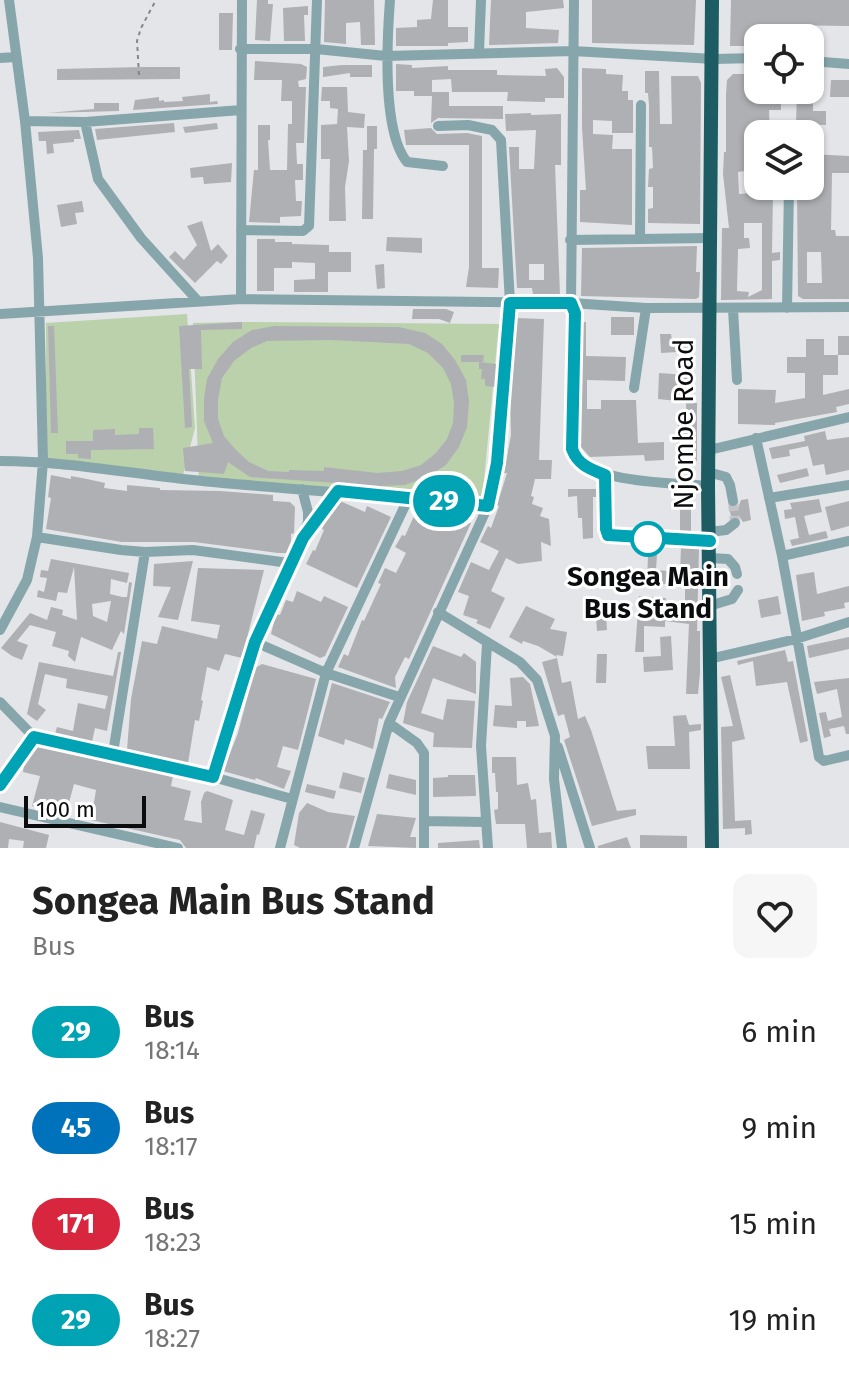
<!DOCTYPE html>
<style>
body{margin:0;font-family:"Fira Sans",sans-serif;background:#f6f6f6;color:#222;height:100vh;display:flex;flex-direction:column;font-size:30px;white-space:nowrap}
*{box-sizing:border-box;margin:0}
p{font-size:26px;color:#767676}
.icon{flex:none;width:44px;height:44px;fill:none;stroke:currentColor;stroke-width:2;stroke-linecap:round;stroke-linejoin:round}
.map{position:relative;height:848px;overflow:hidden}
.details{display:flex;flex-direction:column;background:#fff;flex:1}
.details>*{flex:none}
.badge{padding:0 16px;border-radius:26px;font-size:28px;line-height:52px}
.fabs{position:absolute;left:744px;top:24px;display:grid;gap:16px}
.fabs a{display:grid;place-items:center;width:80px;height:80px;border-radius:16px;background:#fff;box-shadow:0 2px 6px #0004;font-size:40px}
.scale{position:absolute;left:24px;bottom:20px;width:122px;box-sizing:border-box;padding-left:8px;border:4px solid #0b0c0d;border-top:0;font-size:22px;line-height:28px;white-space:nowrap;color:#0b0c0d;-webkit-text-stroke:6px #fff;paint-order:stroke}
.map>.badge{position:absolute;translate:-50% -50%;box-shadow:0 0 0 4px #fff}
.round{display:grid;place-items:center;flex:none;width:84px;height:84px;border-radius:16px;background:#f6f6f6}
.head{display:flex;align-items:center;justify-content:space-between;height:136px;padding:0 32px}
h1{font-size:38px;font-weight:700;line-height:60px}
ul{padding:0;list-style:none}
li{display:flex;align-items:center;gap:24px;height:96px;padding:0 32px}
li div{flex:1}
li b{display:block;font-size:30px}
li em{font-style:normal}
li .badge{min-width:88px;font-weight:700;text-align:center}
.map>svg:first-child{display:block}
.green{fill:#bad1ac}
.building{fill:#aeb0b3;fill-rule:evenodd}
.lines{fill:none;stroke-linecap:round;stroke-linejoin:round}
.minor-tunnel{stroke:#c3c4c7;stroke-width:10;stroke-dasharray:10 5;stroke-linecap:butt}
.path{stroke:#858789;stroke-width:2;stroke-dasharray:4 4;stroke-linecap:butt}
.minor{stroke:#87a6ab;stroke-width:10}
.highway{stroke:#1e5c64;stroke-width:14}
.line-casing{stroke:#fff;stroke-width:18}
.line{stroke:#00a3b4;stroke-width:12}
.stop-dot{fill:#fff;stroke:#00a3b4;stroke-width:4}
.labels{text-anchor:middle;stroke-width:6;stroke-linejoin:round;paint-order:stroke}
.street-label{font-size:28px;fill:#0b0c0d;stroke:#fff}
.stop-label{font-size:28px;font-weight:bold;fill:#0b0c0d;stroke:#fff}
</style>
<div class="map">
<svg width="849" height="848" viewBox="0 0 849 848">
<rect width="100%" height="100%" fill="#e3e5e8"/>
<path class="green" d="M187,314L195,428L182,479L46,468V323Z
M242,322L499,324L482,501L199,484L193,323Z"/>
<path class="building" d="M257,0H268V4H273L270,41L255,40Z
M325,0H374L375,45H361L360,22L346,23V44L324,42Z
M433,0H448V27H468V42L448,43V46H396V28L417,27V20L431,19Z
M491,0H563L564,8L526,12V28L559,30L558,43L489,45Z
M592,0H696L694,45L592,43Z
M731,0H849V26L776,25V38H758V46H730Z
M308,6V15H304L305,41H284L283,8Z
M219,13H233L232,50H219Z
M255,61L301,64L307,67L306,79L298,81L299,87H306L304,143H296L297,164H303V180H295L296,201H302L301,216L280,217V223L249,222L254,170H258V125H270V140H268L270,170H287L288,124H292V101H281L282,80H254Z
M396,64L412,65V68L448,66V70H497V75L546,76L545,69L557,68L564,77V98H545V102L507,101L508,92H452L451,79L432,80V92H449V106H503V119L438,118L431,123L432,96H414V91H396Z
M342,65H372V77H350V73L323,77V67Z
M143,67H180V79L57,80V69Z
M582,68L606,69V74L623,75L622,91H628V100H633V133H612V121L593,120V134L613,135L612,149H632V225L580,222V190H586L582,128Z
M645,71H659L660,124H672L671,76H698L701,83L700,224L648,223V209L653,208V187H648L649,169L653,168L652,147H649V105L648,93H645Z
M733,74H758V90H781V110H769L770,134H758V169L738,172L739,194L773,192L772,253L780,252V260L772,261V299L721,300L722,228H729L723,174L724,152H726V94L727,80ZM744,223H762V290L748,297L749,292L737,291L738,249L750,248L749,238H744Z
M831,80H849V97H830Z
M322,87H347L348,112L365,114L364,128L347,127L349,161L345,187L346,221H329L330,159H321V125L337,124L338,109L330,108V101H321Z
M797,90H813V111H826V125L796,124Z
M210,94V102L217,101L218,104L133,110L135,100L159,97V101L164,100V102L183,101L182,97Z
M94,103H119V111L47,113L94,109Z
M531,113V115L561,114V165H555L560,295H533L532,288H517L509,147H519V169H534L536,130L506,131L505,114ZM529,264H544V280H529Z
M174,123L175,132L97,140L95,129Z
M217,123L218,129L185,133L183,127Z
M367,126H377V149H374L373,219H362L363,150H367Z
M431,128L437,134L467,133L482,136V268H499L498,288L466,287L469,267V145H406L404,130Z
M79,130L81,139H74V142L53,144L54,153L47,154L46,141H39L38,132Z
M810,154L849,156V173H832L831,230H835L836,236H849V299H803L798,296L797,186H810ZM807,252H821L822,283H807Z
M232,163L231,182L204,184L203,177L191,178L190,168Z
M82,201L84,212L75,213L77,224L61,227L57,205Z
M202,221L211,251L218,244L228,256L221,264L217,261L195,283L169,257L175,251L184,260L197,245L187,226Z
M387,237L422,238V253L386,251Z
M257,239H275V242H292V244L329,245V252H351V272H328V292H294V280L315,279V263L292,262V268H274V291H257Z
M697,246L696,272H700L699,297L696,299L581,296L582,248Z
M384,264L385,288L377,289L375,265Z
M413,309H446L454,312L450,323L439,319H412Z
M611,317H634V335H611Z
M517,318L544,319L539,460H552L551,479H535L531,496L534,497L532,504L543,508L540,516L549,519L551,546L541,542L542,561L518,564L506,558L491,591L505,598L490,629L476,623L478,620L463,615L469,596L458,592L471,562L489,570L499,551L480,542L488,526L491,528L499,506L497,505L507,473H504L511,435L510,396Z
M242,322V329L201,330L202,369H189L192,427L185,428L179,326Z
M583,322H586V356L626,357L625,381L587,380V409H601V400H636L638,443L664,442V460L645,461L644,455L590,457L580,446Z
M48,326H54L58,433H51Z
M274,326L399,327L425,333L442,344L455,360L466,380L469,401L467,427L459,447L446,465L427,477L405,485L380,486L250,477L228,462L224,474L185,471L183,448L213,443L204,421V398L207,379L218,359L233,342L252,330ZM331,340L409,344L428,353L443,368L451,384L454,403L453,423L447,439L436,453L421,465L402,471L377,473L324,467V471L289,470V472L268,471L249,462L236,450L224,436L218,419V400L222,378L234,361L251,348L267,341Z
M660,334H671L672,341L693,340L694,351L661,353Z
M838,336H849V355H838Z
M806,339H824V355H838V375H823V395L849,389V404L836,407L837,412L775,423V425L738,424V389L776,390L775,403L805,398V373H787V357H806Z
M461,355H484L483,362H479L497,364L495,387L485,386V379H481L482,369H479V362H461Z
M659,373L688,375L687,402L658,399Z
M686,403H697V461H677L678,424H687Z
M139,428H153L154,449L91,450V459L78,458V454H66V441H93V430L115,429V435L139,434Z
M825,431L827,440L849,437V470L826,475L824,464L813,466L808,446L789,450L790,456L772,459L769,448L805,441L804,436Z
M807,468L809,476L780,483L777,475Z
M51,475L71,479V476L87,479L105,483L104,488L127,491V485L160,488V490L220,491L273,495V501L290,502L295,507L294,533L291,534V541L286,553H278L194,542H122L46,529L51,498L48,497Z
M568,489H596V497H593V538L583,539L582,518H578L577,496L568,497Z
M680,499L691,500V532L680,531Z
M748,499L751,520L743,522L739,516H731L729,508H738L741,500Z
M819,499L822,512L804,516L809,535L826,531L828,538L792,546L790,540L799,538L795,517L785,519L784,510L792,509L790,503Z
M340,501L365,512L367,506L391,517L357,588L306,564L313,550L315,551L324,530L322,529L326,520Z
M849,501V526L831,531L825,507Z
M418,507L440,509L471,523L409,659L405,657L395,677L396,688L338,667L344,654L348,656L362,620L364,621L381,584L378,583L385,568L396,573L406,553L395,547L402,535L405,536Z
M681,547L699,548L697,631H700V673L698,694H686L689,624L665,621V627L644,626V652H635L639,596L666,598L665,607L685,608V585L647,583L648,555H657L656,570L680,572Z
M51,559L129,573L127,583L111,579L110,594L122,597H127L129,582L132,583L124,634L121,631L112,650L81,637L75,662L68,656L69,651L52,646L56,632L30,625L17,641L28,645L22,660L12,656L1,648L30,613L47,620L51,607L63,610L62,615L77,620L74,567L67,593L58,592L56,601L37,597L38,590L44,592L47,578L40,577L41,570L48,571ZM111,601L107,622L93,616L92,604Z
M193,561L178,620L158,617L171,587L153,586L154,564Z
M198,568L264,570L242,658L225,654L219,671L207,667L201,700L203,701L199,721L195,720L188,763L127,750L131,699L142,641L157,644L162,626L217,639L220,625L191,621Z
M814,572L817,594L849,586V602L844,603L845,608L824,612L825,616L802,621L796,575Z
M297,591L321,602L324,596L348,607L325,656L320,658L271,634L276,614L280,615L286,600L293,602Z
M778,596L781,614L761,618L758,600Z
M605,601L607,630L597,631L595,602Z
M526,606L555,619L550,629L567,632L563,656L556,655L557,657L538,646L523,641L522,644L509,637Z
M671,636L673,670L644,672L643,657L661,656L660,637Z
M849,637V649L809,658L807,646Z
M433,646L461,657L464,653L476,662V694L433,678L421,713L443,720L447,699L475,701L472,748L433,747L434,733L403,723L407,702Z
M785,650L788,662L793,661L808,741L800,743L787,682L756,686L753,661L738,665L737,661Z
M118,652H121L107,731L95,728L92,742L55,734L57,727L73,731L78,703L105,709L108,696L66,688L67,679L45,674L38,704L46,710L37,721L27,714L39,662L113,676Z
M597,654H607L606,683H596Z
M557,658L562,683L571,681L578,719L585,716L591,730L617,811L636,809V815L592,826L564,740L570,737L564,714L558,716L542,662Z
M262,664L316,679L298,750L283,746L277,767L291,771L284,789L256,778L255,780L223,771L238,733L255,668Z
M730,675L745,739L732,742L735,821L751,820L752,834L745,835V828L723,829L721,727L733,726L721,677Z
M523,677L530,684L539,726L526,727V721H517V728L493,726L495,705L512,706L510,678Z
M849,678V734H846L844,726L829,729L831,736L824,738L819,713L826,712L828,721L842,717L837,689L817,694L814,682Z
M332,683L390,702L382,719L379,718L373,749L345,739L344,745L318,736Z
M686,715L689,725L701,724V730L689,732L690,769H648L646,746H675L673,716Z
M36,747L173,776L171,786L191,791L184,820L202,823L201,802L204,793L207,791L233,800L225,830L244,835L251,810L265,814L259,835L257,834L254,848H186L180,840L91,820L96,790L74,784L66,814L32,806L40,776L23,772L24,765Z
M492,757H516L517,785L528,783L531,800L536,799L539,833L551,832L552,848H527L525,824H496L494,810L498,809V792H496L495,773H492Z
M343,772L365,778L361,793L339,788Z
M389,774L416,780V795L386,788Z
M448,775H475L476,796L433,797V778L448,777Z
M307,784L336,791L334,799L305,792Z
M307,803L328,812L355,816L346,848H300L294,845L299,813Z
M377,814L416,818L410,837H416V848L368,846Z
M0,822L49,835L46,848H23L24,841L9,839L8,848H0Z
M640,835L687,836V848H640Z
M627,837L631,848H598V846Z
M479,840L480,848H438V843Z"/>
<g class="lines">
<path class="minor-tunnel" d="M733,501L735,523"/>
<path class="path" d="M139,75L137,41L141,28L156,0"/>
<path class="minor" d="M390,0C387,40 382,132 407,162L443,166
M574,0L571,303L575,313L572,449C586,485 673,482 708,486
M240,49H316L386,56L573,51L714,59L758,58
M479,52L481,0
M0,58L15,57
M810,61L849,64
M25,121L85,122L241,110
M85,122L98,179L141,238L197,300
M241,230L303,231L309,226L317,0
M640,239L641,105
M570,240L710,238
M241,299L242,0
M787,308L789,186
M733,309L737,380
M0,314L241,299L571,303L646,308L849,307
M634,388L646,308
M756,438L782,556L819,757L824,761L849,755
M709,450L849,417
M0,461C61,461 122,472 183,479C284,490 386,494 488,506
M708,472L726,477L730,485L733,501
M605,475L606,529L608,535L710,541
M769,498L849,485
M709,532L726,530L735,523
M306,533L338,491
M37,537L121,550L145,552L193,550L289,563
M782,556L849,541
M709,558L728,559L735,567L737,574
M709,606L732,599L738,590
M438,612L520,662L537,680L555,736L554,779L562,848
M0,630L27,580L37,537L43,461L38,258L25,121L9,0
M255,642L326,673L399,697
M487,644L481,746L488,848
M709,659L796,639L849,622
M0,702L34,737L213,777L292,799
M389,723L417,743L424,753V848
M558,747L590,848
M113,753L145,552
M213,777L255,642L308,522V512L302,489
M0,785L34,737
M0,807L178,848
M424,821L485,822
M280,848L326,673L409,497
M354,848L389,723L488,506L497,463L510,303L501,140L492,130L468,125L438,126"/>
<path class="highway" d="M712,0L708,486L712,848"/>
</g>
<g class="lines">
<g class="line-casing">
<path id="line" d="M0,785L34,737L213,777L255,642L303,538L338,491L488,506L497,463L510,303H571L575,313L572,449C578,465 590,469 605,475L606,529L608,535L710,541"/>
</g>
<use href="#line" class="line"/>
</g>
<circle class="stop-dot" cx="648" cy="539" r="16"/>
<g class="labels">
<g class="street-label">
<text transform="translate(683 424) rotate(-90)" y="10">Njombe Road</text>
</g>
<g class="stop-label">
<text x="648" y="586">Songea Main<tspan x="648" dy="32">Bus Stand</tspan></text>
</g>
</g>
</svg>
<div class="fabs">
<a><svg class="icon" aria-label="locate" viewBox="0 0 24 24"><circle cx="12" cy="12" r="6"/><path d="M12 2v4M12 18v4M2 12h4M18 12h4"/></svg></a>
<a><svg class="icon" aria-label="layers" viewBox="0 0 24 24"><path d="M12 4l9 5-9 5-9-5zM3 14l9 5 9-5"/></svg></a>
</div>
<div class="scale">100 m</div>
<b class="badge" style="left:444px;top:501px;background:#00a3b4;color:#fff">29</b>
</div>
<section class="details">
<div class="head"><div><h1>Songea Main Bus Stand</h1><p>Bus</p></div><a class="round"><svg class="icon" aria-label="heart" viewBox="0 0 24 24"><path d="M12 20l-8-8c-3-5 5-10 8-4 3-6 11-1 8 4z"/></svg></a></div>
<ul>
<li><span class="badge" style="background:#00a3b4;color:#fff">29</span><div><b>Bus</b><p>18:14</p></div><em>6 min</em></li>
<li><span class="badge" style="background:#0072bc;color:#fff">45</span><div><b>Bus</b><p>18:17</p></div><em>9 min</em></li>
<li><span class="badge" style="background:#d7263d;color:#fff">171</span><div><b>Bus</b><p>18:23</p></div><em>15 min</em></li>
<li><span class="badge" style="background:#00a3b4;color:#fff">29</span><div><b>Bus</b><p>18:27</p></div><em>19 min</em></li>
</ul>
</section>
